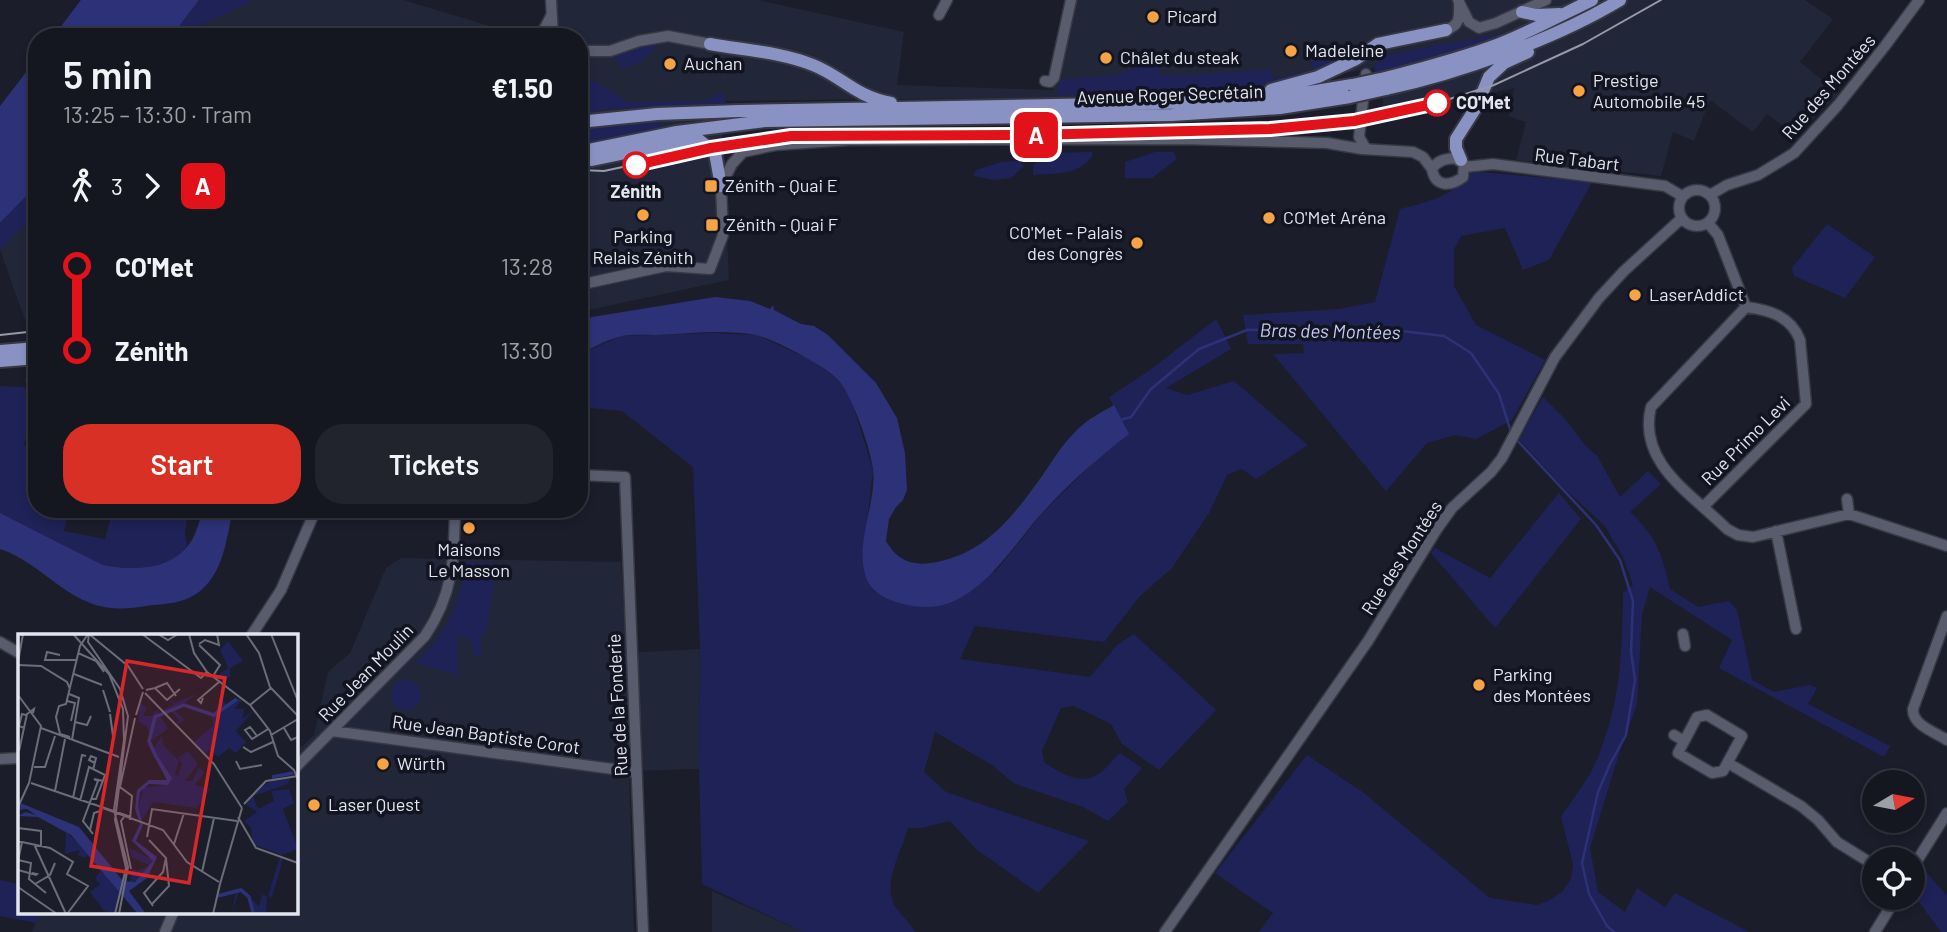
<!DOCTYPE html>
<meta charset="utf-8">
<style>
body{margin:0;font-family:Barlow,sans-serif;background:#21232d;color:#f1f3f6;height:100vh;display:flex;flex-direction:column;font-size:26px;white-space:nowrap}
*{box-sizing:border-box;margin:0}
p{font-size:23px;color:#9d9fa5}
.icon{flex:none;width:38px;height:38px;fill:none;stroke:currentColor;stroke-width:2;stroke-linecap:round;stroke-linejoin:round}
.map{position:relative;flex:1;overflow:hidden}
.drawer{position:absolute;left:28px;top:28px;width:560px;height:490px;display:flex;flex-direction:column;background:#141620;border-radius:28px;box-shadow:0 4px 10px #0003,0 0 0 2px #33353e}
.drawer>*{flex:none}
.badge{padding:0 14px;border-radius:10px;font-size:24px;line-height:46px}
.needle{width:46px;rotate:80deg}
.tools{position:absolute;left:1862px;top:770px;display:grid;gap:14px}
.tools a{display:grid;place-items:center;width:63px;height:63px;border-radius:50%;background:#141620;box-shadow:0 4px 10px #0003,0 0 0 2px #33353e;font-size:35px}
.map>.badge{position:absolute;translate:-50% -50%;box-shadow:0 0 0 4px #fff}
.legs{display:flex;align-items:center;gap:10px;height:77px;padding:0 35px;font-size:23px}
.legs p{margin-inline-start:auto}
.overview{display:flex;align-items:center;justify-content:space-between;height:119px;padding:0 35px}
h1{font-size:38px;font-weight:600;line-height:52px}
.action{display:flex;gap:14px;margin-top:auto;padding:14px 35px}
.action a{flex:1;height:80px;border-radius:28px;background:#d93025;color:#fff;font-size:28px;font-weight:600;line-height:80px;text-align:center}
.action a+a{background:#21232d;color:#f1f3f6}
ul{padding:0 35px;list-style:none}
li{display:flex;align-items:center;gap:24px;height:84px;font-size:26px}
li i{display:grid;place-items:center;width:10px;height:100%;margin:0 9px;background:currentColor}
li i::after{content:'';width:18px;height:18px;margin:-9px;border:5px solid;border-radius:50%;background:#141620}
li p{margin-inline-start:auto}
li:first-child i{background:linear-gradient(#0000 50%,currentColor 0)}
li:last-child i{background:linear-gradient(currentColor 50%,#0000 0)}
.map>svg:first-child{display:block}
.built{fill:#222639}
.green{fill:#1f2257}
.water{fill:#2d3177}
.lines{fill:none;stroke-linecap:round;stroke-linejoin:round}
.stream{stroke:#2d3177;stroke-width:2.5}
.minor-casing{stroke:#373843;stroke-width:13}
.major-casing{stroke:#373843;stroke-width:16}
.minor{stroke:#595c6d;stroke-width:10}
.major{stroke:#8992c3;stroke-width:12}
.tram{stroke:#989aa6;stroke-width:2}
.major-bridge-casing{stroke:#373843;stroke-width:16;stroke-linecap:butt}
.major-bridge{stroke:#8992c3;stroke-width:12}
.line-1-casing{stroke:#fff;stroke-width:16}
.line-1{stroke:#e2121a;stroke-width:10}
.poi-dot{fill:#f5a345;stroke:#121421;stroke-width:2.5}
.stop-1-dot{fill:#fff;stroke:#e2121a;stroke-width:3.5}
.labels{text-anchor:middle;stroke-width:7;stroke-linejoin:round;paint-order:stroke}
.poi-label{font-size:18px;fill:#e3e5ef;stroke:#121421;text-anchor:start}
.street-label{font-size:18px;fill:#e3e5ef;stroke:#121421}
.stop-label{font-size:18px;font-weight:bold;fill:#e3e5ef;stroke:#121421;text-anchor:start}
.water-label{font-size:19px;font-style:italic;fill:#c3cbf5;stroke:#121421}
.inset-river{fill:none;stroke:#2d3177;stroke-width:3.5}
.inset-road{fill:none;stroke:#6b6d79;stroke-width:2}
.view{fill:#d62828;fill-opacity:0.15;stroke:#d62828;stroke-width:3.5}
.inset-edge{fill:none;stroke:#e3e5ef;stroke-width:3.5}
</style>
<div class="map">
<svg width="1947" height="932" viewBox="0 0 1947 932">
<rect width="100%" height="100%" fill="#1b1d2b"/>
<path class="built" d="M253,0H403L527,37H186L191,31Z
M557,0H758L904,32L897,85L1053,90L1075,0H1805L1833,19L1800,62L1839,93L1796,136L1767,114L1753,132L1710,100L1694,141L1673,132L1661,176L1516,160L1526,122L1508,116L1514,88L1382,120L1384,66L1296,82L1074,97L721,101L729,280L579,312V37H547Z
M37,213V326L28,328L0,250Z
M401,558L621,562L627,653L700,649L699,769L629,771L634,932H32L40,913H296V752L314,735L328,672L350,653L386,568Z
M712,891L803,932H712Z"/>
<path class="green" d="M199,0H253L191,31L186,37H171Z
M1511,32L1413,66L1375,74L1374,67L1379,59L1386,55Z
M1371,39L1372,43L1353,58L1272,88L1233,92L1056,95L1059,80L1115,75L1166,58V63H1160V75H1196L1271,69L1273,79L1313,70L1311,62L1345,53Z
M650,44L656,47C647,58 635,68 620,67L615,57L619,52Z
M579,79L597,83L629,102L701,101L714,97L722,91L726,103L607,109L579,113Z
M663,122L662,129L579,145V128Z
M1092,152L1093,155C1079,176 1056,173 1033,175V166L1046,153Z
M1155,152H1174L1177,159L1152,178H1125V162Z
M1019,161L1024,166L1011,178L994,180L973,176L976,170L1001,162Z
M1468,171L1592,182L1549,260L1523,270L1505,228L1461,236L1454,249V286L1476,325L1545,360L1512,420L1476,439L1455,435L1427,443L1386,491L1273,354L1304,353L1303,344H1248L1243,315L1339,309L1375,302L1400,209C1423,203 1458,196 1468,171Z
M37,185V213L0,250V223Z
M1827,224L1875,257L1845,298L1794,276L1792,268Z
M1216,319L1231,349L1166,388L1187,395L1234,381L1308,445L1256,479L1242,469L1227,475L1209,513L1172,568L1140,596L1104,642L975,626L960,659L1090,677L1117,645L1134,634L1216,710L1159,770L1122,744L1111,724L1074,706L1061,708L1042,751L1044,762C1058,772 1077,784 1095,776C1104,772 1113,759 1120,753L1142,768L1124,789L1128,802L1108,821L1083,807L1015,784L992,765L935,732L924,772L946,792L1089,841L1038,893L976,849L950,821L922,828H908C902,850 884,880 893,902C896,911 910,922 915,932H803L702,884L699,769L700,649L693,467L622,411L579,407V355L620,336L711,333L757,335L811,360L838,379L852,402L873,470L863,560L868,581L995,572L1043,512L1097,459L1128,434L1109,397L1150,370Z
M0,386L37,388V399L24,445L37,448V509H69L64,531L105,539L113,509H188L185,533L187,546C169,573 130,570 103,565L0,513Z
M1543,397L1565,419L1585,445L1597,456L1620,497L1648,471L1661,484L1630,512C1657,537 1662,554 1670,589L1698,607L1729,601L1737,610L1752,680L1774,692L1810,685L1817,688L1808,704L1890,746L1884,757L1719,668L1732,640L1650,587L1642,614L1637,704L1619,754L1590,848L1598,892L1625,912L1637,888L1665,907L1675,893L1749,932H1259L1273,913L1215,873L1307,755L1364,793L1490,898L1537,905L1548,901L1562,892L1571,879L1573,864L1561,817C1573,798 1590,778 1598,757C1621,700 1622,653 1623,593L1633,585L1623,557L1605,526L1565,489L1519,439Z
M1559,493L1581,519L1495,628L1431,553L1435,548L1490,578Z
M465,562L494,563V585L486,633L481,634V657L473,656V645L468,638L458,636L457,672L464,676L415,663C444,637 463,601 465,562Z
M391 695a15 15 0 1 1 30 0a15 15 0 1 1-30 0Z
M1927,873L1947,896V932H1941L1913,894V890Z
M0,880L19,884V913H40L36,923L0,916Z"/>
<path class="water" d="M81,0H199L171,37H53Z
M37,58V185L0,223V106Z
M715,297L750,301L770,309L773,305L774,310L801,324L814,326L828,335L876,383L897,418L905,453L907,490L903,500L896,507L889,519L886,541C896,559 910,566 931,563C984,555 1012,518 1042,476C1053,460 1063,443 1078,429C1088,419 1102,412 1114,405L1129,434C1098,458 1068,484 1042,513C1014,544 986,593 943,605C921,611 877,603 867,580C853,544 877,505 873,469C870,447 853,398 839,381C828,367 773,339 756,335C723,329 687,334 655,335C643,335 629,334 618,337C604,341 592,348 579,355V323L592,317Z
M203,509H233C226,541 223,582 189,598C176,604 160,604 146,606C124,610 104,610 83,600C54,586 31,559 0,549V513L103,565C134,571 173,571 192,540C197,531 200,519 203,509Z"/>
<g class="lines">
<path class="stream" d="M1120,420L1131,417L1151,389L1199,349L1247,330L1376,328L1444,336L1471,353L1499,394L1511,432
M1515,438L1596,525L1620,560L1633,601L1631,651L1635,680L1626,735L1610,764L1598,792L1582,863L1589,894L1607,926L1614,932"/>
<g class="minor-casing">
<path id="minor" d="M551,0L553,37
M1458,0L1469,22L1479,28L1496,23L1546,0
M939,15L947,0
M1446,30C1461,25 1459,16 1459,4
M540,37L551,16
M579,51H610L639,41L668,36L710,44
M1045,81L1050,82L1054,78L1071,0
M1365,147L1359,137L1366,74
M1455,158L1464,164L1463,177C1450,187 1435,187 1432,169C1438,160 1445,159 1455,158Z
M1465,167L1493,164L1665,186L1682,196
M1679 208a18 18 0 1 1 36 0a18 18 0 1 1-36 0Z
M1710,195L1727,185L1758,175L1794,153L1838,105L1885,46L1919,0
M1708,223L1718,235L1746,307L1651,407C1637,463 1692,494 1727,529L1738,535L1753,537L1849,514L1947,546
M579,285L666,266L710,269L723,235L721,186L732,164L743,152L776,145L849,140L1183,139L1327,143L1362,149L1413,152L1423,157L1432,169
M32,381H37
M579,475L625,477L643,932
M1847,499L1849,514
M1704,506L1806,404L1800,340C1791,316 1769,310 1746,307
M1776,531L1796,629
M1947,616L1913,709C1912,725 1935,732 1947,740
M1683,634L1685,646
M251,636L281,590L316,509
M0,642L19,653
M1707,715L1742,736L1723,771L1712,773L1678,753L1697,717Z
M332,731L635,772
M1674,735L1684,741
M0,759L19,758
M1728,763L1801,806L1818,820L1837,842L1874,865
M296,767L425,636C454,593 454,559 455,509
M1913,867L1947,813
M165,932L173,913
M1165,932L1368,641L1437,529L1452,508L1491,472L1502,458L1555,357L1599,298L1624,271L1682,218
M1875,932L1896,898"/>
</g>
<g class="major-casing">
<path id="major" d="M1522,12L1536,15L1560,14
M710,44C743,50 781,52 813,65C843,77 854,96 891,103
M1385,78C1424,68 1462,58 1499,44C1532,31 1561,15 1592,0
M1386,89C1460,73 1555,39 1620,0
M1271,90L1318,77L1356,59L1378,44L1446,30
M579,122L657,114L739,111L1211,102L1292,95L1352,85
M579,152L677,132L765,121L1172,115L1280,108L1350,97
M579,156L592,160L688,140H699L715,153L721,186
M1461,160L1456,148V139L1477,106L1489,77L1504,63L1528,52
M0,351L37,348
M0,361L37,358"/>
</g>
<use href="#minor" class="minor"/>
<use href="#major" class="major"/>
<path class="tram" d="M579,170L604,171L711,148L791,136L1030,135L1270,129L1354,121L1437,103L1494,85L1583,44L1661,0
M0,335L37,331"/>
<g class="major-bridge-casing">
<path id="major-bridge" d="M1352,85L1385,78
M1350,97L1386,89"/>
</g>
<use href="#major-bridge" class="major-bridge"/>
</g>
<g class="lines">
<g class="line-1-casing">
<path id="line-1" d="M636,165L711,148L791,136L1030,135L1270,129L1354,121L1437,103"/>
</g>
<use href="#line-1" class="line-1"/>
</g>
<g class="poi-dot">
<circle cx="1153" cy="17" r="7"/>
<circle cx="1291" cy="51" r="7"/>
<circle cx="1106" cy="58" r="7"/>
<circle cx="670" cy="64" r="7"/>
<circle cx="1579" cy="91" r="7"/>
<rect x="704" y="179" width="14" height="14" rx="3.5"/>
<circle cx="643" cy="215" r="7"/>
<circle cx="1269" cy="218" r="7"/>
<rect x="705" y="218" width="14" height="14" rx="3.5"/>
<circle cx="1137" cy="243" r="7"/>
<circle cx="1635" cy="295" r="7"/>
<circle cx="469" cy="528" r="7"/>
<circle cx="1479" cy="685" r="7"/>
<circle cx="383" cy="764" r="7"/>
<circle cx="314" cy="805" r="7"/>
</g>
<g class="stop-1-dot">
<circle cx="1437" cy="103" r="12"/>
<circle cx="636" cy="165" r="12"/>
</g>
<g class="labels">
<g class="poi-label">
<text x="1167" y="23">Picard</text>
<text x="1305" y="57">Madeleine</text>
<text x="1120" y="64">Châlet du steak</text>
<text x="684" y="70">Auchan</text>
<text x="1593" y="87">Prestige<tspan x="1593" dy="21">Automobile 45</tspan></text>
<text x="725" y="192">Zénith - Quai E</text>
<text x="1283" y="224">CO'Met Aréna</text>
<text x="726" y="231">Zénith - Quai F</text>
<text x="1123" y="239" text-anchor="end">CO'Met - Palais<tspan x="1123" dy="21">des Congrès</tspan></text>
<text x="643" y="243" text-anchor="middle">Parking<tspan x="643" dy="21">Relais Zénith</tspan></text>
<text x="1649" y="301">LaserAddict</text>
<text x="469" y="556" text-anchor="middle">Maisons<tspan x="469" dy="21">Le Masson</tspan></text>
<text x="1493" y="681">Parking<tspan x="1493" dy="21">des Montées</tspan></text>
<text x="397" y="770">Würth</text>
<text x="328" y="811">Laser Quest</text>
</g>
<g class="street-label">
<text transform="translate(1829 87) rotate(-49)" y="6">Rue des Montées</text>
<text transform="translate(1170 95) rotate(-2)" y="6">Avenue Roger Secrétain</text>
<text transform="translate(1577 160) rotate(7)" y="6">Rue Tabart</text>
<text transform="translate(1746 441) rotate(-45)" y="6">Rue Primo Levi</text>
<text transform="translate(1402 558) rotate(-57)" y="6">Rue des Montées</text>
<text transform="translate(366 673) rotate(-46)" y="6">Rue Jean Moulin</text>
<text transform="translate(618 705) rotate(-93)" y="6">Rue de la Fonderie</text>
<text transform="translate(486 735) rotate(8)" y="6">Rue Jean Baptiste Corot</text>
</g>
<g class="stop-label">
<text x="1456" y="109">CO'Met</text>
<text x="636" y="198" text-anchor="middle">Zénith</text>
</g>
<g class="water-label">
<text transform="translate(1330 331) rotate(1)" y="7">Bras des Montées</text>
</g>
</g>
<g transform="translate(18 634)">
<rect width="280" height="280" fill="#1b1d2b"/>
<path d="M210,7L225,27L211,35L213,42L202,47V39L210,34L202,16ZM186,47L175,63L166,69L196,80L203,65L209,71L217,64L224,66L216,75H226L224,85L235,77L218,97L228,108L218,119L211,114L200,123L192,115L187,120L176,108L195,92L194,83L161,71L155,75L167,86L157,91L161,86L153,77H143L155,71L154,66L157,69L177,60ZM121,68L129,74L125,82H134L139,76L150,95L132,107L130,93L121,88ZM144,102L145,111L161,127L157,140L160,142L164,130L160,124L170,117L180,130L167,147H174L181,133L186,139L177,151L192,155L179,174L135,168L124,186L120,173L126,153L150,151L151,138L129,110L135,115ZM272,144L270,150L235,162L240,175L256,167L253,157L271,155L276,169L265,175L280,215L264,221L235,210L233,194L226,187L239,178L228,171L237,157L255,146ZM48,198L71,220L67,224L60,221L62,216L47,220ZM111,214L135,226L125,243L112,249L114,235L120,237L131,231L114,223ZM262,223L265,225L254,263L249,262L248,280H234L231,264L221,256L214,280L218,257L200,260L220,254L241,272L244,261L250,262ZM84,234L103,257L96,280L86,277L72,258L82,250L77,245Z" fill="#1f2257"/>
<path d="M139,121L154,144L150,151L131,150L122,158L120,173L125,191L118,207L139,223L129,244L111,257L128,280H120L53,201L20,183L0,182L8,178L18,181L9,175L0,176V168L61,193L105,247L117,248L135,227L114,207L122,190L117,175L119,156L131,146H149L136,122Z" fill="#2d3177"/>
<path class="inset-river" d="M138,123L131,107L137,83L166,71L196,81L219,65M254,143L275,139M200,262L223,256L231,263L235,278"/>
<path class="inset-road" d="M55,0L91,40L105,75L106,106L96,176L110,233L101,280M71,0L110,32L125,55M71,0L70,8L102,55L110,82L97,186L108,234L97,280M124,0L183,44L189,38M140,0L150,6L160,0M171,0L176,19L189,38L232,71L252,97L260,122L276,136L280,146M228,0L241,19L252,53L280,82M253,0L280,67M181,10L187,6L201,11L199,0M181,11L202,31L195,42M60,19L78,27L86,38M42,21L29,18L27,26H58M0,28L5,0M0,31L23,32L49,48L52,55M56,40L84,51M137,54L149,49L158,62M85,56L92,78M128,56L137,54L149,66L162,55M127,59L196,130L224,174M51,60L61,64L54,106M0,61L23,92L11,149M185,64L183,69L180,66L201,48M49,67L57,69L53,87M232,71L253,54M92,80L95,102M118,81L125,58M57,88L69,91L73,82M6,94L1,92L4,80L8,81M23,94L101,123M266,94L273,106L280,103M253,101L280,85M239,102L234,105L227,96L232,93L239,102L250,95M52,103L42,100L38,83L41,72L48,70L62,12L70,0M225,113L233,118L255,108M1,117L9,80L16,75L15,79M218,127L222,135L244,131M16,133H27L37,102M75,136L78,124L73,122L71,126L77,129M13,149L113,183M37,157L47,105M55,164L64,121L68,122M62,167L71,133L87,141L78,165H73M226,170L248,147L280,142M0,173L11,149M85,174L145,196L169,228L201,248M106,183L103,187L113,235M220,183L238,214L280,229M112,186L114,162L102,153L117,84M0,194L23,197V212M72,196L76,179L82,177M75,200L65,187L80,147L76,145L85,147M129,203L134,175L219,187M131,206L148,224L145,238L126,259L135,272M0,208H4L0,227M4,208L32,214L55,228L49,240L70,252L49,280M16,210L48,280M156,210L166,179M0,226L13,229L11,245L28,259M0,236L18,241L19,240L14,239M184,238L196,184M17,250L32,241L37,229M202,250L224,174M0,253L39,280M134,270L151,252L148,224M195,280L202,250"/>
<path class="view" d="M109,27L207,44L171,249L73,232Z"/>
<rect width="280" height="280" class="inset-edge"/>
</g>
</svg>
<div class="tools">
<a><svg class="needle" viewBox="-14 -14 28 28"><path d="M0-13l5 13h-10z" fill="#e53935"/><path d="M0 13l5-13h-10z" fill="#9d9fa5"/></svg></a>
<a><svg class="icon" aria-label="locate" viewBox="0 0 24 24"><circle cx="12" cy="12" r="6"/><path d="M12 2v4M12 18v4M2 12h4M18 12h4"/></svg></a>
</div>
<b class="badge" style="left:1036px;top:135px;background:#e2121a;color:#fff">A</b>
<section class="drawer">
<div class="overview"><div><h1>5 min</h1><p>13:25 – 13:30 · Tram</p></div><b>€1.50</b></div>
<div class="legs"><svg class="icon" aria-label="walk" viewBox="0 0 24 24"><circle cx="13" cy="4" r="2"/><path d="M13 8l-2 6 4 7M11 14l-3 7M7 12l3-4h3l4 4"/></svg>3<svg class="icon" aria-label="forward" viewBox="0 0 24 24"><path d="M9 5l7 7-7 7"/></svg><b class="badge" style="background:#e2121a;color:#fff">A</b></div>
<ul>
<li><i style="color:#e2121a"></i><b>CO'Met</b><p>13:28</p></li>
<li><i style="color:#e2121a"></i><b>Zénith</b><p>13:30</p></li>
</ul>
<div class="action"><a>Start</a><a>Tickets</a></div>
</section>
</div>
